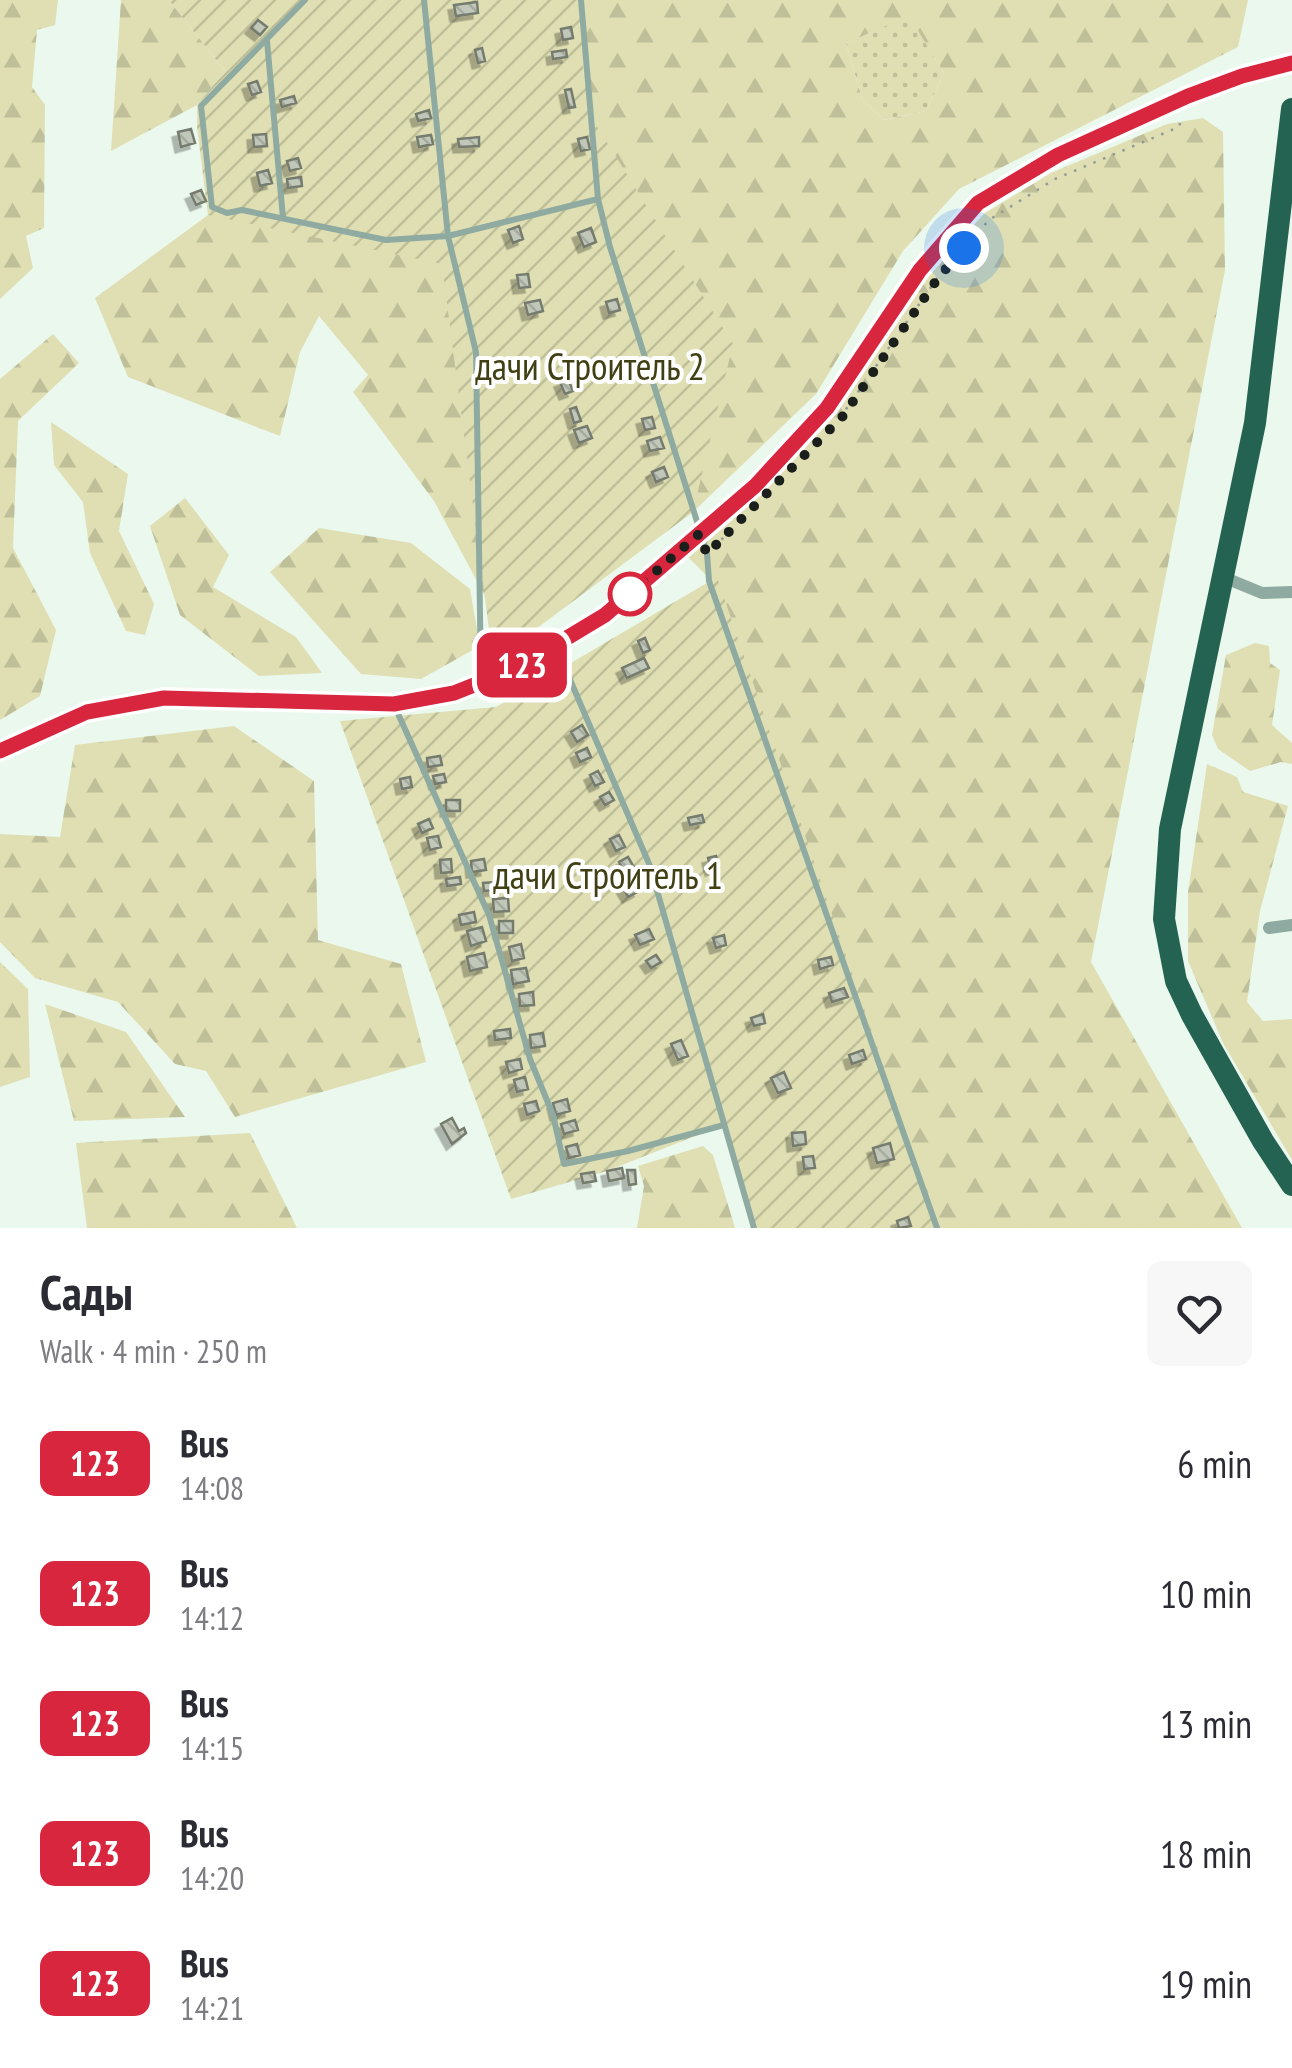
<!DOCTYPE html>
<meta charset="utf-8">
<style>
body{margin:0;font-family:"PT Sans Narrow",sans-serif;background:#f7f7f7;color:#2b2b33;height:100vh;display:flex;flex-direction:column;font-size:38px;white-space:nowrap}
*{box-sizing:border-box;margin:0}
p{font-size:32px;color:#7c7c81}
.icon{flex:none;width:55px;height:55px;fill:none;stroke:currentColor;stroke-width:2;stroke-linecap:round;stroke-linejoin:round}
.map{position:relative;height:1228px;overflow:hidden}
.sheet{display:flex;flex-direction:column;background:#fff;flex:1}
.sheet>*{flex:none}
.badge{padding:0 20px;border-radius:15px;font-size:35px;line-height:65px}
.you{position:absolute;width:50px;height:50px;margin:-25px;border:8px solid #fff;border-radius:50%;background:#1a73e8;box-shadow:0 0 0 15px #1a73e833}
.map>.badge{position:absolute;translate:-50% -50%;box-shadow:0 0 0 5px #fff}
.round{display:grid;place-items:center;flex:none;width:105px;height:105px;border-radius:15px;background:#f7f7f7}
.summary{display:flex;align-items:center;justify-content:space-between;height:170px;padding:0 40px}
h1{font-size:48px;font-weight:800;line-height:75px}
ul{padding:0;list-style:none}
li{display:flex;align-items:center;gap:30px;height:130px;padding:0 40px}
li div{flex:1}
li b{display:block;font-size:38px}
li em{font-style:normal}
li .badge{min-width:110px;font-weight:700;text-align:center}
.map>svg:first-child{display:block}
.grass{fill:url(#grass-dots)}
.forest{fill:url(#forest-firs);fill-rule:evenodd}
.garden{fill:url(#garden-furrows)}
.building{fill:url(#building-back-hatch);stroke:#757b6e;stroke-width:2.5;filter:url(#shadow)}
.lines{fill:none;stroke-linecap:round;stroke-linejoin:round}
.path{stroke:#939c94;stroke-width:2.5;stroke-dasharray:2.5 8;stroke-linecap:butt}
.service{stroke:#8faba1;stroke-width:6}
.minor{stroke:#8faba1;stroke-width:12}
.tertiary{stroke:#8faba1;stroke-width:18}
.trunk{stroke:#246351;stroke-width:22}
.line-casing{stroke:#fff;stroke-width:22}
.line{stroke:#d7263d;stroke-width:15}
.walk{stroke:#1b1f1b;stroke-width:10;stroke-dasharray:0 18}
.stop-dot{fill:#fff;stroke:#d7263d;stroke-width:5}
.labels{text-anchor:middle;stroke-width:8;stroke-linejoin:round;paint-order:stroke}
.park-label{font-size:38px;fill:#414014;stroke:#fff}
</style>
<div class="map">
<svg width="1292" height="1228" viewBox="0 0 1292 1228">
<defs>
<pattern id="grass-dots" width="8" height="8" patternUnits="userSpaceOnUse" patternTransform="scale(2.5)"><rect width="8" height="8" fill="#dfdfb3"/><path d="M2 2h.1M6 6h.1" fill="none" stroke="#bfbf99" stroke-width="1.8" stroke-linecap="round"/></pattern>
<pattern id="forest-firs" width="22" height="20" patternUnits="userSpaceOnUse" patternTransform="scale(2.5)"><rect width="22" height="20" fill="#dfdfb3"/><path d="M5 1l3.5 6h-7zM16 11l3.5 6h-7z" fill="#bfbf99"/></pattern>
<pattern id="garden-furrows" width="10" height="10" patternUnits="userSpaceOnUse" patternTransform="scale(2.5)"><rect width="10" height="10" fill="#dfdfb3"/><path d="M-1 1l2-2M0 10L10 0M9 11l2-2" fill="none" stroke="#bfbf99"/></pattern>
<pattern id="building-back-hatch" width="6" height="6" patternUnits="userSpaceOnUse" patternTransform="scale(2.5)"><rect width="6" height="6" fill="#c1c8ba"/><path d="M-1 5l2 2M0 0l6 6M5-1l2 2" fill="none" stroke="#a5ab9f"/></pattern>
<filter id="shadow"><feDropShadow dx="-5.5" dy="5.5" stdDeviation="0" flood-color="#0004"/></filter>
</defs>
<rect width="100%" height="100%" fill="#ebf8ed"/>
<path class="grass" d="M909,15L944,73L926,111L884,120L862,99L846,43Z"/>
<path class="forest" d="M0,0H58L55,25L37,30L32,87L45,105L44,228L26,236L33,268L0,299Z
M121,0H169L225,71L197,105L111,151Z
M583,0H1248L1238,47L959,189L903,251L816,394L693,512L590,117L583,70ZM909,16L944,73L926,111L884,120L862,99L846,43Z
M1203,118L1223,132L1225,270L1091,962L1242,1228H933L715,584L685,554L741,513L836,414L930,273L985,213L1051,173L1167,124Z
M208,215L387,223L442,263L507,637L434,501L353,392L368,375L319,316L300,352L280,436L128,377L95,298Z
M53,334L79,363L18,421L13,548L56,630L40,696L0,720V379Z
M51,422L128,474L119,531L154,604L145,635L126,631L90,553L83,502L54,465Z
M185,498L229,555L213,587L296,637L322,673L259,676L180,615L150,526Z
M319,528L411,543L470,589L480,646L421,679L361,674L270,572Z
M1255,643L1269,646L1270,663L1280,670L1272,725L1292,743V764L1281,762L1250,771L1218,749L1212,735L1226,655Z
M234,726L314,781L318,940L401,964L426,1062L235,1117L206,1071L175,1064L118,1002L35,978L0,942V834L60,837L75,745Z
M1207,764L1237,777L1243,792L1288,806L1260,911L1247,1002L1263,1021L1292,1019V1160L1223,1043L1188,961V892Z
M0,962L28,989L30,1077L0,1087Z
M45,1004L126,1032L185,1117L74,1121Z
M250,1133L297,1228H87L76,1143Z
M703,1146L713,1155L735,1228H637L644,1186L638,1166Z"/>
<path class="garden" d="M169,0H583V70L591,117L733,344L693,512L493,661L442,264L208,215L197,127V105L225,71Z
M717,577L939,1228H755L723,1125L607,1171L511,1199L340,721L496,707Z"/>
<path class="building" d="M477,2L478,13L456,16L454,5Z
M258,20L267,27L260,35L251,28Z
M571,27L573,38L563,40L561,29Z
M482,48L485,61L478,63L475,50Z
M566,50L567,57L553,59L552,52Z
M257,81L261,92L252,95L248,84Z
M571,89L575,107L569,108L565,90Z
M294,96L296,103L282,107L280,100Z
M429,110L431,118L418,121L416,114Z
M191,129L195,143L181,147L178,132Z
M266,134L267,146L254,147L253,135Z
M431,135L433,144L419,147L417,137Z
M479,137V146L459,147L458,139Z
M587,137L590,149L581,151L578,139Z
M298,158L301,168L290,171L287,161Z
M268,170L272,183L260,186L257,173Z
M301,177L302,186L288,188L287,179Z
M201,190L206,201L196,205L191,194Z
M519,226L523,239L513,243L508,230Z
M591,228L596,242L584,247L578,233Z
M528,274L530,287L519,288L517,275Z
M617,299L620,310L609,313L606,302Z
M540,300L543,311L528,315L525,303Z
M568,379L573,391L565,394L560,382Z
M576,407L581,421L574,423L570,409Z
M652,417L655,428L645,430L642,419Z
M587,426L592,438L579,443L574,430Z
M660,437L664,448L650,451L647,441Z
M664,467L668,477L656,482L652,472Z
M645,638L650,650L643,653L638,641Z
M644,658L649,668L627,678L622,668Z
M582,725L588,735L577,742L571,732Z
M587,748L591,757L580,762L576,753Z
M440,756L442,765L428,767L427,758Z
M598,771L604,782L595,786L590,775Z
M444,774L446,782L435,784L433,776Z
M410,777L412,787L402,789L400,779Z
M609,792L614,800L605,805L600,797Z
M446,800H460V811H446Z
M702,815L704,822L690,825L688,818Z
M429,819L433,828L422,833L418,824Z
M619,835L625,847L616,851L610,839Z
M438,836L441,847L430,850L427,838Z
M716,856L719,867L711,870L708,858Z
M628,857L635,869L626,874L619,862Z
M451,859L452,872L441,873L440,860Z
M484,859L486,870L472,872L471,861Z
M460,877L461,884L447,886L446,879Z
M633,879L639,891L628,897L621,885Z
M496,882V890L484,891L483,883Z
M508,898L509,911L494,912L493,899Z
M474,912L476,922L461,925L459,915Z
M499,921H513V933H499Z
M482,927L486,941L471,946L467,931Z
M649,929L654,939L640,945L635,935Z
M724,935L726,945L716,948L713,938Z
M521,944L524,958L512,961L509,947Z
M484,953L487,967L470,971L467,957Z
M656,955L661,962L651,968L646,961Z
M831,957L833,965L820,969L818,960Z
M526,968L529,981L513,984L511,970Z
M844,988L848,997L832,1002L829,993Z
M533,992L534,1005L520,1006L519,994Z
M763,1014L765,1023L754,1026L751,1018Z
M510,1029L511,1038L495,1040L494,1031Z
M543,1033L545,1046L531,1048L530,1035Z
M681,1040L688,1056L678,1060L671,1044Z
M863,1050L866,1059L852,1064L849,1055Z
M520,1059L522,1069L509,1073L506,1062Z
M784,1072L791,1088L778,1093L771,1078Z
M525,1077L528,1089L517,1092L514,1080Z
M567,1099L570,1111L556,1115L553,1103Z
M536,1101L539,1111L527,1115L524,1104Z
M452,1118L459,1131L464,1128L466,1133L452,1144L441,1124Z
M575,1120L578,1130L564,1134L561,1124Z
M805,1132L806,1144L793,1146L792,1133Z
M890,1143L894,1159L877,1163L873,1148Z
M577,1144L580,1155L569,1158L566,1147Z
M813,1156L815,1168L804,1169L803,1157Z
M622,1168L624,1178L609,1181L607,1171Z
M627,1170H635L636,1184L629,1185Z
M594,1172L596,1181L583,1183L581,1174Z
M908,1217L911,1226L899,1228L897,1221Z"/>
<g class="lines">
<path class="path" d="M840,418L938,277L989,220L1055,179L1179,127L1182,116
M714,547L733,528"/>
<path class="service" d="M305,0L201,106L212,207L227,213L242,210L386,240L448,236L598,199
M424,0L448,236L476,352L481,679
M581,0L598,199L610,247L707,553L709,581L937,1228
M267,41L283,218
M556,647L650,866L754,1228
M395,707L489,915L530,1059L553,1115L564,1164L628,1151L724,1125"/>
<path class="minor" d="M1223,577L1262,593L1292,592
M1269,928L1292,925"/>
<path class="tertiary" d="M0,751L87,713L164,697L394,704L454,693L517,668L605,615L755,486L827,408L920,270L978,203L1058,155L1188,95L1242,76L1292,63"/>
<path class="trunk" d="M1292,109L1255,423L1170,829L1164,919L1176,981L1192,1015L1263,1141L1292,1185"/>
</g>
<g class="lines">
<g class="line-casing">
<path id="line" d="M0,751L87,712L164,698L394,704L454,693L517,668L605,615L755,486L827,408L920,270L978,203L1058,155L1188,96L1242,76L1292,63"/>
</g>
<use href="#line" class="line"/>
<path class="walk" d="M630,594L699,534L707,554L843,416L938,278L964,248"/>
</g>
<circle class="stop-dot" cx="630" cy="594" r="20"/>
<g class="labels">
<g class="park-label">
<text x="590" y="380">дачи Строитель 2</text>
<text x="608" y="889">дачи Строитель 1</text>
</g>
</g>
</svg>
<div class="you" style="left:964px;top:248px"></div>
<b class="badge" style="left:522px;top:665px;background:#d7263d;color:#fff">123</b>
</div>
<section class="sheet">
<div class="summary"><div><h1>Сады</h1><p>Walk · 4 min · 250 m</p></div><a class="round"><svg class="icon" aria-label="heart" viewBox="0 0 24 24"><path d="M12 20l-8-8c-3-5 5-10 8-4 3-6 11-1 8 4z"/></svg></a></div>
<ul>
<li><span class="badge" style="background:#d7263d;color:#fff">123</span><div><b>Bus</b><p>14:08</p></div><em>6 min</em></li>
<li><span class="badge" style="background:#d7263d;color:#fff">123</span><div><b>Bus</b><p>14:12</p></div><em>10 min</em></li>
<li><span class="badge" style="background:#d7263d;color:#fff">123</span><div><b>Bus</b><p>14:15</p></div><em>13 min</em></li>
<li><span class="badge" style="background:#d7263d;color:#fff">123</span><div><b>Bus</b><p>14:20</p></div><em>18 min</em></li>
<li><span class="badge" style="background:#d7263d;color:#fff">123</span><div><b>Bus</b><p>14:21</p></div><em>19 min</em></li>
</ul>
</section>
